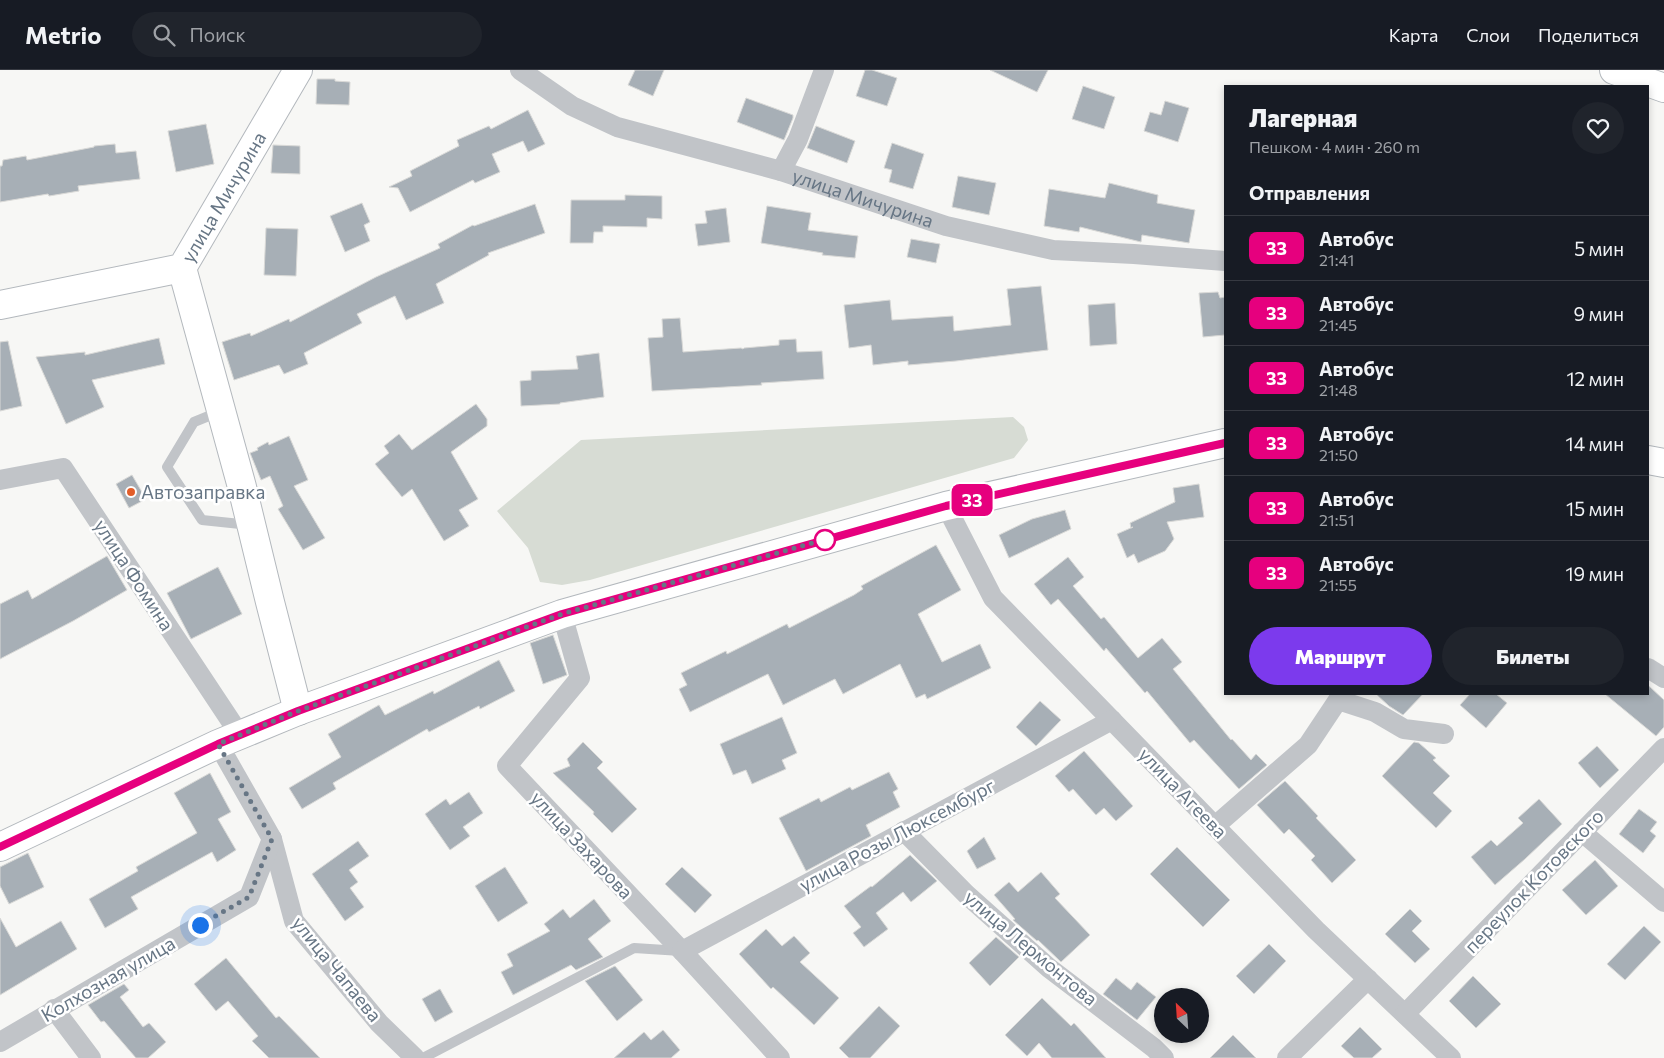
<!DOCTYPE html>
<html lang="ru">
<meta charset="utf-8">
<style>
body{margin:0;font-family:Commissioner,sans-serif;background:#20242c;color:#f1f3f6;height:100vh;display:flex;flex-direction:column;font-size:19px;white-space:nowrap}
*{box-sizing:border-box;margin:0}
p{font-size:16px;color:#9ea1a6}
.icon{flex:none;width:28px;height:28px;fill:none;stroke:currentColor;stroke-width:2;stroke-linecap:round;stroke-linejoin:round}
.map{position:relative;flex:1;overflow:hidden}
.panel{position:absolute;left:1224px;top:15px;width:425px;height:610px;display:flex;flex-direction:column;background:#171b24;border-radius:0px;box-shadow:0 2px 8px #0003}
.panel>*{flex:none}
.badge{padding:0 10px;border-radius:8px;font-size:18px;line-height:32px}
.needle{width:32px;rotate:335deg}
.tools{position:absolute;left:1154px;top:918px;display:grid;gap:10px}
.tools a{display:grid;place-items:center;width:55px;height:55px;border-radius:50%;background:#171b24;box-shadow:0 2px 8px #0003;font-size:25px}
.you{position:absolute;width:25px;height:25px;margin:-12px;border:4px solid #fff;border-radius:50%;background:#1a73e8;box-shadow:0 0 0 8px #1a73e833}
.map>.badge{position:absolute;translate:-50% -50%;box-shadow:0 0 0 2px #fff}
h2{padding:0 25px;font-size:19px;line-height:45px}
.round{display:grid;place-items:center;flex:none;width:52px;height:52px;border-radius:26px;background:#20242c}
.summary{display:flex;align-items:center;justify-content:space-between;height:85px;padding:0 25px}
h1{font-size:24px;font-weight:800;line-height:38px}
.action{display:flex;gap:10px;margin-top:auto;padding:10px 25px}
.action a{flex:1;height:58px;border-radius:30px;background:#7c3aed;color:#fff;font-size:20px;font-weight:800;line-height:58px;text-align:center}
.action a+a{background:#20242c;color:#f1f3f6}
ul{padding:0;list-style:none}
li{display:flex;align-items:center;gap:15px;height:65px;padding:0 25px;border-top:1px solid #363941}
li div{flex:1}
li b{display:block;font-size:19px}
li em{font-style:normal}
li .badge{min-width:55px;font-weight:700;text-align:center}
header{display:flex;align-items:center;gap:30px;box-sizing:border-box;height:70px;padding:0 25px;background:#171b24;border-bottom:1px solid #363941}
header strong{font-size:24px}
nav{display:flex;gap:28px;margin-inline-start:auto;font-size:18px}
.search{width:350px;height:45px;background:#20242c;display:flex;align-items:center;gap:12px;box-sizing:border-box;padding:0 18px;border-radius:28px;color:#9ea1a6;font-size:19px}
.map>svg:first-child{display:block}
.green{fill:#d7dcd4}
.building{fill:#a7afb6;stroke:#d9d9d7}
.lines{fill:none;stroke-linecap:round;stroke-linejoin:round}
.secondary-casing{stroke:#b3b8bd;stroke-width:30}
.lane{stroke:#c1c4c8;stroke-width:10}
.street{stroke:#c1c4c8;stroke-width:20}
.secondary{stroke:#fff;stroke-width:28}
.line-casing{stroke:#fff;stroke-width:11}
.line{stroke:#e6007e;stroke-width:8}
.walk{stroke:#677685;stroke-width:5;stroke-dasharray:0 9}
.poi-dot{fill:#e25e2a;stroke:#fff;stroke-width:2}
.stop-dot{fill:#fff;stroke:#e6007e;stroke-width:2.5}
.labels{text-anchor:middle;stroke-width:5;stroke-linejoin:round;paint-order:stroke}
.street-label{font-size:19px;fill:#677685;stroke:#fff}
.poi-label{font-size:19px;fill:#677685;stroke:#fff;text-anchor:start}
</style>
<header>
<strong>Metrio</strong>
<div class="search"><svg class="icon" aria-label="search" viewBox="0 0 24 24"><circle cx="10" cy="10" r="6"/><path d="M15 15l6 6"/></svg>Поиск</div>
<nav><a>Карта</a><a>Слои</a><a>Поделиться</a></nav>
</header>
<div class="map">
<svg width="1664" height="988" viewBox="0 0 1664 988">
<rect width="100%" height="100%" fill="#f7f7f5"/>
<path class="green" d="M1013,347L1024,357L1028,370L1014,388L590,510L562,515L540,512L528,478L497,441L581,370Z"/>
<path class="building" d="M635,0H664L653,26L628,15Z
M865,0H872L897,8L887,36L856,26Z
M990,0H1048L1037,22Z
M317,9H335V11L350,12L349,35L316,34Z
M1083,16L1115,27L1104,59L1072,49Z
M746,28L793,45V48L784,70L737,52Z
M1165,31L1189,38L1178,72L1144,61L1150,42L1161,45Z
M528,40L545,74L528,82L523,71L492,84L500,102L475,113L473,110L410,142L398,118L389,117L412,106L410,101L459,76L457,70L489,56L491,59Z
M206,54L214,94L176,102L168,61Z
M816,56L855,71L847,93L807,78Z
M892,73L924,84L913,119L889,112L892,100L884,98Z
M115,74L116,83L136,81L140,109L78,116L79,121L49,126L48,124L0,132V96H2L3,90L26,86L27,90L94,77V76Z
M273,75L300,76V104L271,103Z
M958,106L996,113L989,145L952,137Z
M1109,113L1158,125L1157,133L1195,140L1189,173L1142,165L1141,172L1080,157L1079,162L1044,156L1049,119L1105,128Z
M625,125L662,126V149L647,148V157L603,156V162H594L593,173H570L571,130H625Z
M362,133L370,152L364,155L370,171L345,182L330,146Z
M535,134L545,163L488,183L489,185L436,214L444,233L406,250L395,226L357,244L362,253L304,283L308,294L284,304L279,295L234,310L222,272L250,263L251,266L289,249L290,252L376,207L440,178L438,174L473,155L474,156Z
M767,136L811,143L808,160L858,166L855,188L822,185L823,183L761,173Z
M726,138L730,172L698,176L695,154L707,153L705,141Z
M266,158L298,159L296,206L264,205Z
M911,169L940,174L936,193L907,187Z
M1041,216L1048,280L956,291L908,295V291L873,295L871,275L849,278L844,235L890,230L892,250L953,246L954,261L1011,255L1007,219Z
M1218,222L1220,228L1225,227V265L1203,267L1199,223Z
M1115,233L1117,274L1090,276L1088,235Z
M680,248L683,282L741,278L743,279L744,278L779,275V270L796,269L797,282L822,281L824,309L761,313L762,315L652,321L648,268L663,267L662,249Z
M159,268L165,294L92,310L104,337L66,354L36,287L85,282V285Z
M8,271L22,336L0,341V272Z
M599,283L604,327L560,333V334L521,336L520,311L531,310V301L578,299L576,286Z
M476,334L487,349V356L451,382L478,429L459,440L469,456L444,471L412,419L402,427L375,394L389,383L384,376L399,364L412,380Z
M289,366L308,410L294,416L325,468L303,480L278,439L283,436L270,406L261,410L250,383L258,380L257,378L268,372L269,375Z
M132,405L146,429L129,438L116,414Z
M1199,414L1204,447L1167,452L1174,469L1165,481L1138,493L1134,484L1127,488L1117,464L1133,457L1131,458L1130,453L1175,432L1173,418Z
M1065,440L1071,459L1009,488L999,465L1032,449Z
M936,475L961,520L918,544L942,592L980,574L991,598L927,629L925,624L916,628L900,594L843,624L835,609L783,635L768,604L690,642L679,619L687,615L681,603L726,581L727,584L787,554L789,558L854,525L863,519L861,516Z
M107,486L127,520L73,551L0,589V534L28,520L32,529Z
M1068,487L1084,507L1073,516L1101,549L1104,547L1138,588L1162,568L1182,592L1173,599L1231,670L1232,669L1251,690L1256,684L1267,695L1239,719L1194,670L1190,673L1147,621L1145,623L1106,578L1104,581L1058,529L1051,535L1034,514Z
M218,497L242,544L191,569L167,523Z
M553,565L567,605L543,614L530,573Z
M499,590L515,621L480,639L479,636L429,662L427,659L333,713L336,719L302,739L289,718L341,687L328,664L379,635L385,645L433,621L434,624Z
M1649,616L1664,630V657L1656,666L1605,624H1648Z
M1376,624H1423L1403,645L1389,636Z
M1470,624H1496L1507,633L1486,658L1460,635Z
M1040,631L1061,650L1036,676L1016,657Z
M782,647L797,683L782,690L786,699L752,714L746,700L733,705L720,674Z
M583,672L603,692L597,698L637,739L612,763L593,744L594,742L553,703L570,696L567,689Z
M1414,672L1419,673L1436,688L1433,690L1450,706L1433,723L1452,741L1436,758L1382,706Z
M1597,676L1619,700L1600,718L1578,693Z
M1084,681L1133,736L1116,751L1104,738L1096,745L1073,719L1069,722L1055,706Z
M889,702L898,719L893,722L900,737L866,755L871,766L806,801L779,748L819,728L821,732L850,717L852,720Z
M210,703L231,742L218,749L236,780L217,792L212,782L131,827L138,839L105,858L89,829L138,801L136,797L197,763L174,723Z
M1285,711L1318,746L1316,748L1356,790L1332,813L1311,790L1315,786L1289,759L1284,764L1257,735Z
M469,722L483,743L463,757L470,766L450,780L425,744L446,729L450,735Z
M1539,729L1562,754L1525,789L1495,815L1471,787L1491,770L1497,776L1523,753L1518,748Z
M1639,739L1657,752L1650,761L1656,766L1643,783L1619,764Z
M984,767L996,789L977,799L967,781Z
M358,771L369,786L349,800L358,812L350,818L364,837L345,851L312,804Z
M1177,777L1230,830L1203,857L1150,804Z
M28,783L44,817L9,834L0,816V797Z
M910,785L937,811L911,832L903,822L876,843L888,859L864,877L853,863L861,857L844,836L871,816L872,817Z
M1595,790L1618,816L1586,845L1562,820Z
M505,797L528,833L498,852L475,816Z
M682,797L712,825L695,843L665,814Z
M1041,802L1060,824L1055,828L1090,865L1061,892L1038,870L1037,871L1013,850L1015,849L994,825L1009,812L1018,822Z
M594,829L611,851L588,869L603,887L576,900L571,895L513,925L501,902L513,896L507,884L550,861L544,854L563,839L570,848Z
M1410,839L1422,851L1412,861L1430,879L1415,893L1385,864Z
M0,848L16,877L61,851L77,879L0,925Z
M1644,856L1661,872L1625,910L1607,894Z
M766,859L782,876L794,866L810,883L800,892L839,928L814,955L773,917L771,919L739,884Z
M996,867L1019,887L990,916L969,893Z
M1269,874L1286,891L1254,924L1236,906Z
M226,888L276,948L279,946L320,988H269L252,971L258,966L228,931L216,941L194,914Z
M615,896L643,930L617,951L585,911Z
M1473,906L1501,934L1476,958L1449,931Z
M1116,908L1131,920L1137,912L1156,927L1137,950L1103,924Z
M124,914L129,920L120,927L143,957L149,953L166,972L148,988H136L104,951L101,952L88,935Z
M440,919L453,942L435,952L422,929Z
M1042,928L1071,956L1074,953L1106,988H1052L1039,973L1027,986L1005,965Z
M879,936L900,956L870,988H849L839,978Z
M1360,957L1382,979L1372,988H1354L1341,976Z
M663,960L680,980L671,988H614L644,962L651,970Z
M1233,965L1256,988H1210Z"/>
<g class="lines">
<g class="secondary-casing">
<g id="secondary">
<path d="M1614,0L1664,18"/>
<path d="M182,198L242,417L270,532L298,641"/>
<path id="s2" d="M0,235L182,198L298,0"/>
<path d="M1648,390L1664,393"/>
<path d="M0,777L218,674L298,641L562,544L946,436L1225,373"/>
</g>
</g>
<path class="lane" d="M221,341L194,352L167,397L202,450L250,455
M423,988L634,878L681,881"/>
<g class="street">
<path id="s1" d="M520,0L572,36L617,57L781,101L946,156L1053,180L1134,184L1225,191"/>
<path d="M781,101L798,69L824,0"/>
<path d="M0,410L63,398L240,665"/>
<path d="M946,436L993,528L1316,860L1451,988"/>
<path d="M562,544L580,608L507,696L682,881L780,988"/>
<path d="M1648,598L1664,608"/>
<path d="M1215,756L1308,675L1338,630L1375,642L1404,659L1444,664"/>
<path d="M904,761L966,824L1049,898L1154,978L1164,988"/>
<path d="M1582,762L1664,832"/>
<path d="M272,769L294,851L379,953L415,988"/>
<path d="M682,881L1112,650"/>
<path d="M54,939L91,988"/>
<path d="M1405,944L1664,678"/>
<path d="M0,972L249,827L272,769L218,674"/>
<path d="M1287,988L1368,909"/>
</g>
<use href="#secondary" class="secondary"/>
</g>
<g class="lines">
<g class="line-casing">
<path id="line" d="M0,777L218,674L298,641L562,544L946,436L1225,373"/>
</g>
<use href="#line" class="line"/>
<path class="walk" d="M200,855L249,827L272,769L218,674L298,641L562,544L830,468L825,470"/>
</g>
<circle class="poi-dot" cx="131" cy="422" r="5"/>
<circle class="stop-dot" cx="825" cy="470" r="10"/>
<g class="labels">
<g class="street-label">
<text dy="7" stroke="none"><textPath href="#s2" startOffset="268">улица Мичурина</textPath></text>
<text dy="7" stroke="none"><textPath href="#s1" startOffset="369">улица Мичурина</textPath></text>
<text transform="translate(134 505) rotate(57)" y="7">улица Фомина</text>
<text transform="translate(1183 723) rotate(46)" y="7">улица Агеева</text>
<text transform="translate(897 765) rotate(-28)" y="7">улица Розы Люксембург</text>
<text transform="translate(582 775) rotate(47)" y="7">улица Захарова</text>
<text transform="translate(1534 811) rotate(-46)" y="7">переулок Котовского</text>
<text transform="translate(1031 878) rotate(40)" y="7">улица Лермонтова</text>
<text transform="translate(337 899) rotate(51)" y="7">улица Чапаева</text>
<text transform="translate(108 909) rotate(-30)" y="7">Колхозная улица</text>
</g>
<g class="poi-label">
<text x="141" y="429">Автозаправка</text>
</g>
</g>
</svg>
<div class="tools">
<a><svg class="needle" viewBox="-14 -14 28 28"><path d="M0-13l5 13h-10z" fill="#e53935"/><path d="M0 13l5-13h-10z" fill="#9ea1a6"/></svg></a>
</div>
<div class="you" style="left:200px;top:855px"></div>
<b class="badge" style="left:972px;top:430px;background:#e6007e;color:#fff">33</b>
<section class="panel">
<div class="summary"><div><h1>Лагерная</h1><p>Пешком · 4 мин · 260 m</p></div><a class="round"><svg class="icon" aria-label="heart" viewBox="0 0 24 24"><path d="M12 20l-8-8c-3-5 5-10 8-4 3-6 11-1 8 4z"/></svg></a></div>
<h2>Отправления</h2>
<ul>
<li><span class="badge" style="background:#e6007e;color:#fff">33</span><div><b>Автобус</b><p>21:41</p></div><em>5 мин</em></li>
<li><span class="badge" style="background:#e6007e;color:#fff">33</span><div><b>Автобус</b><p>21:45</p></div><em>9 мин</em></li>
<li><span class="badge" style="background:#e6007e;color:#fff">33</span><div><b>Автобус</b><p>21:48</p></div><em>12 мин</em></li>
<li><span class="badge" style="background:#e6007e;color:#fff">33</span><div><b>Автобус</b><p>21:50</p></div><em>14 мин</em></li>
<li><span class="badge" style="background:#e6007e;color:#fff">33</span><div><b>Автобус</b><p>21:51</p></div><em>15 мин</em></li>
<li><span class="badge" style="background:#e6007e;color:#fff">33</span><div><b>Автобус</b><p>21:55</p></div><em>19 мин</em></li>
</ul>
<div class="action"><a>Маршрут</a><a>Билеты</a></div>
</section>
</div>
